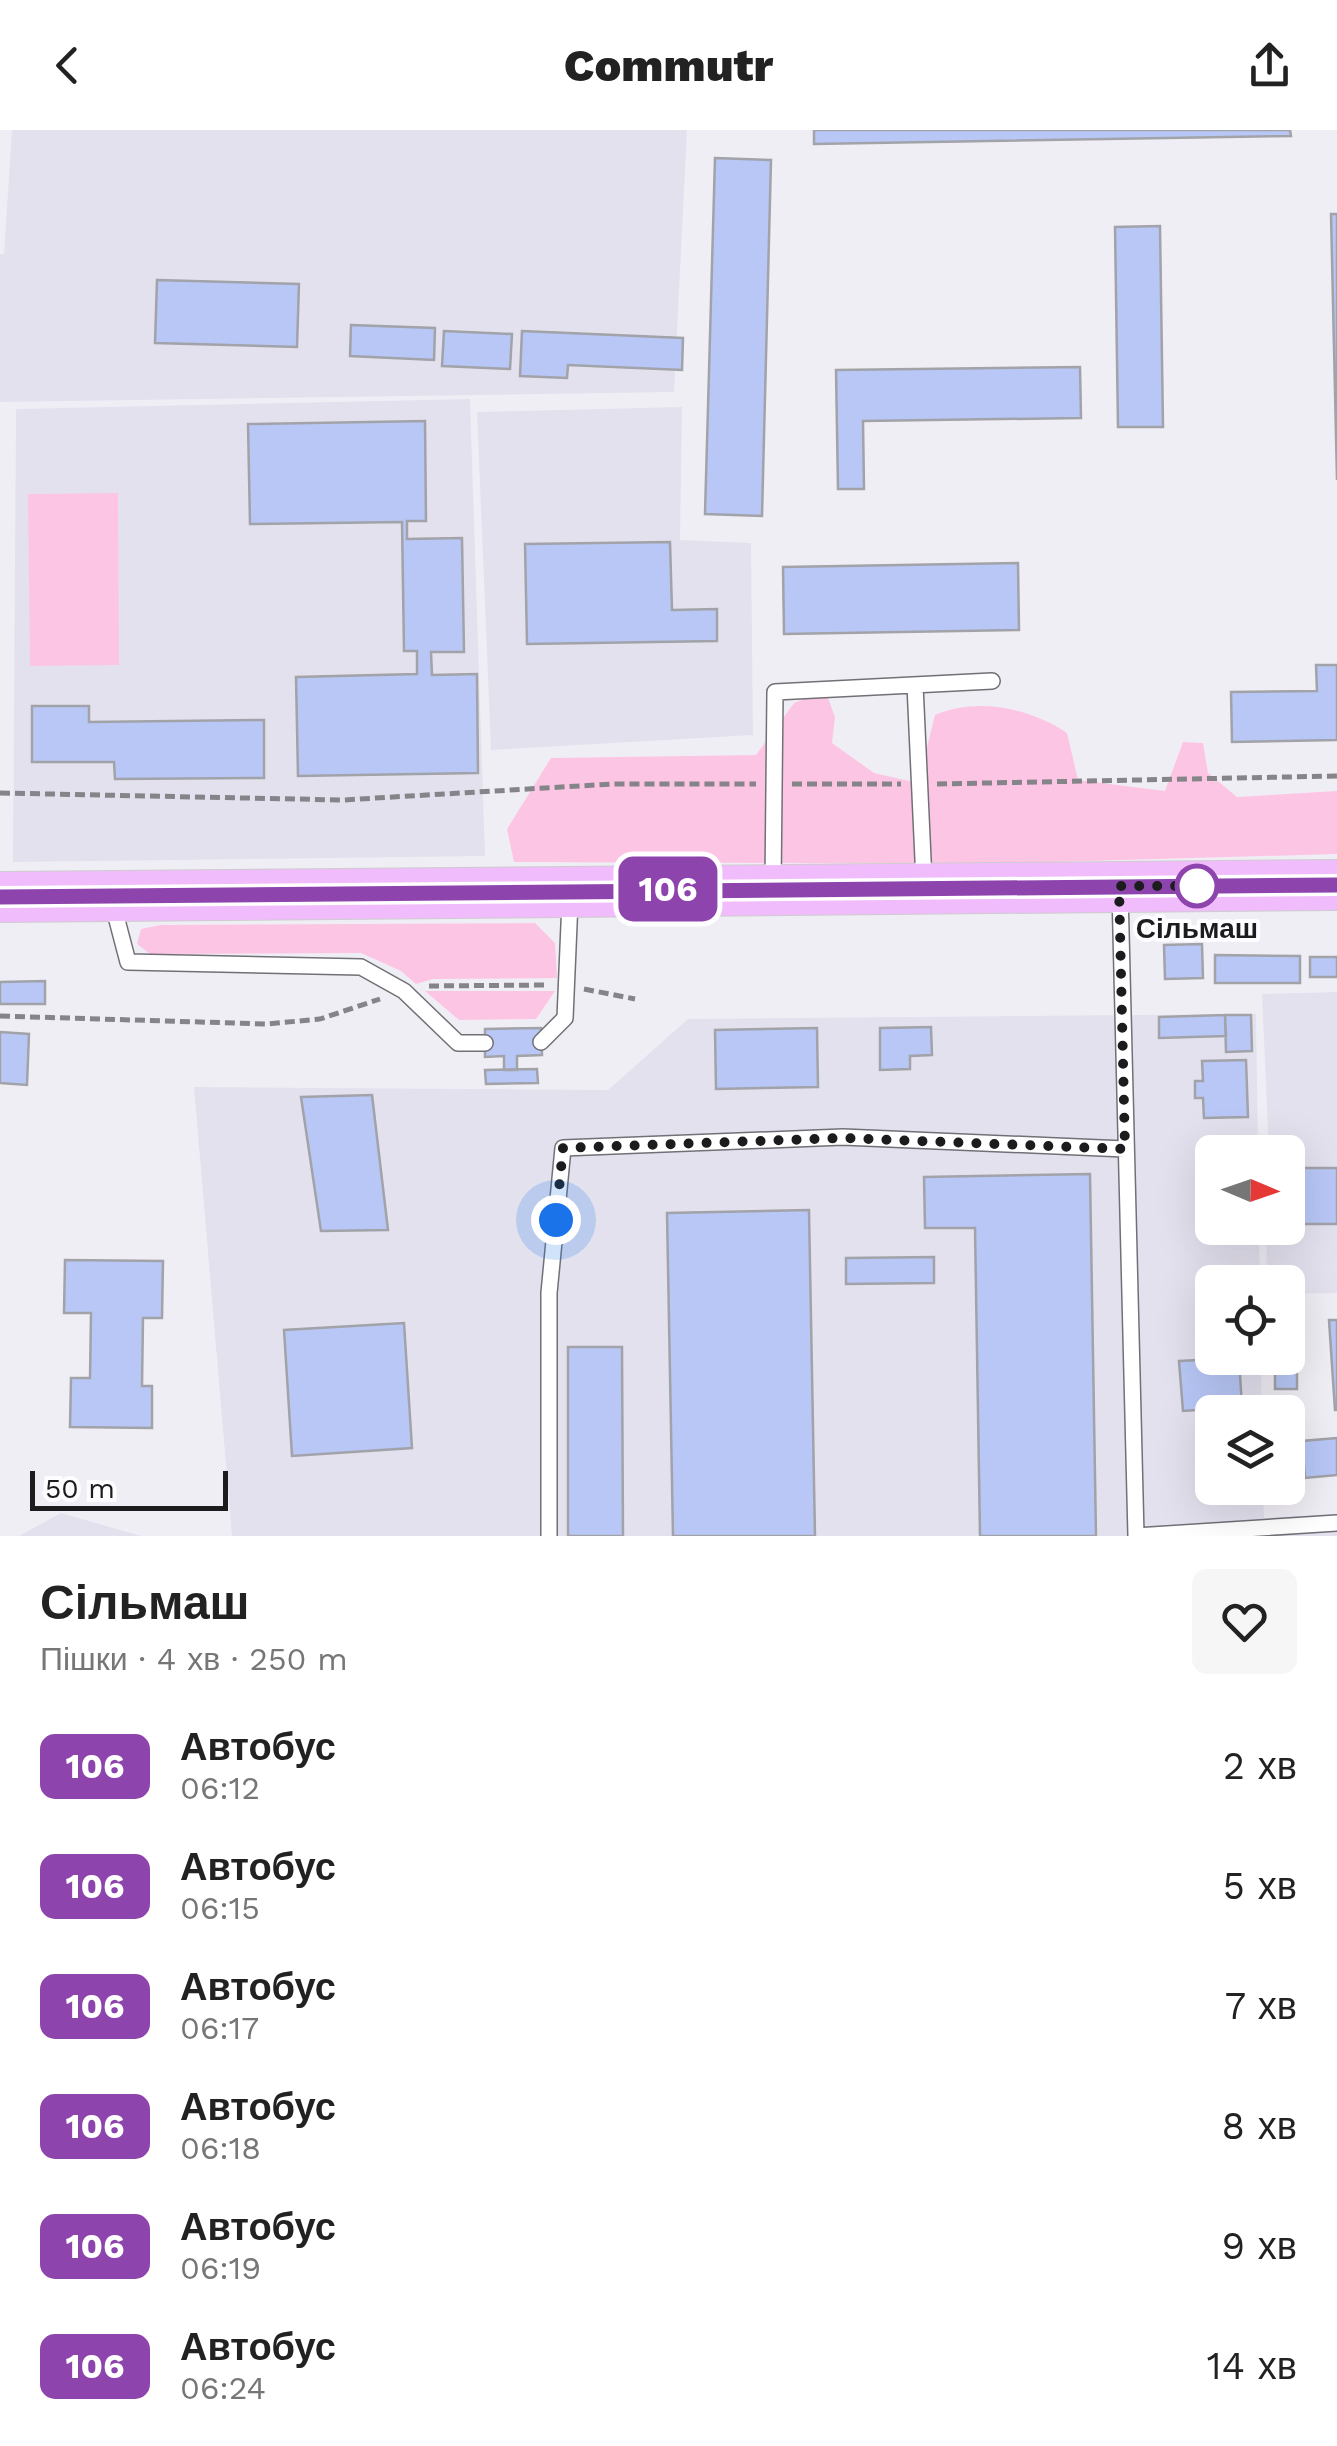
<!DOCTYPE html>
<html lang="uk">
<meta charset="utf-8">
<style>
body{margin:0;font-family:"Work Sans",sans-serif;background:#f6f6f6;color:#222;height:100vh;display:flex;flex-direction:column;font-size:38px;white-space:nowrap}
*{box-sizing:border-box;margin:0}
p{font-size:32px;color:#767676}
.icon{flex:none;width:55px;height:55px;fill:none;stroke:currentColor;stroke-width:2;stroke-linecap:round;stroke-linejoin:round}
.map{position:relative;height:1406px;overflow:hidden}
.drawer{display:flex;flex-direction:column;background:#fff;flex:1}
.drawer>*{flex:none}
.badge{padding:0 20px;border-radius:15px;font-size:35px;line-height:65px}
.needle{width:65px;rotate:92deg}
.buttons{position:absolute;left:1195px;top:1005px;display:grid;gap:20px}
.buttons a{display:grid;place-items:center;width:110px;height:110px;border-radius:15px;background:#fff;box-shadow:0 10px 40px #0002;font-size:50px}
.scale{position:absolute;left:30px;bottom:25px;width:198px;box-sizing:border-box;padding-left:10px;border:5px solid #1c1b1e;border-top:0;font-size:28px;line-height:35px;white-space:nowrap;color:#1c1b1e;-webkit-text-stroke:8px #fdfcff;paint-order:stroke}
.you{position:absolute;width:50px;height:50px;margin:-25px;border:8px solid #fff;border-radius:50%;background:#1a73e8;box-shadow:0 0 0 15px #1a73e833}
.map>.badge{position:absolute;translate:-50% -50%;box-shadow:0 0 0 5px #fff}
.round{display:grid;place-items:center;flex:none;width:105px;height:105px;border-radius:15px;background:#f6f6f6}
.head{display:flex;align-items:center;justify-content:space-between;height:170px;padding:0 40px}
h1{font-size:48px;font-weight:800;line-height:75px}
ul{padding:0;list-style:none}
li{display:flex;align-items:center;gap:30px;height:120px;padding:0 40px}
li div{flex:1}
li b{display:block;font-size:38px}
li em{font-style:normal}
li .badge{min-width:110px;font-weight:700;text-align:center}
header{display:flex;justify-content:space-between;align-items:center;height:130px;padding:0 40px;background:#fff;font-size:45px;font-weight:800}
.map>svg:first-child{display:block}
.built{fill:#e4e1ef}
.green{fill:#fdc5e4}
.building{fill:#b8c7f6;stroke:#a1a3a9;stroke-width:2.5}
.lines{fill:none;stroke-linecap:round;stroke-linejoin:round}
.service-casing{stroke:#717076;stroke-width:18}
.primary-casing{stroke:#cdcdce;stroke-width:52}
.path{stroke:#858489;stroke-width:5;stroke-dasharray:10 5;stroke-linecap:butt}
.service{stroke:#fff;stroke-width:15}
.primary{stroke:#f1bcfc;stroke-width:50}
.line-casing{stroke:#fff;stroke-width:22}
.line{stroke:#8e44ad;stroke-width:15}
.walk{stroke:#1c1b1e;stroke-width:10;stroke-dasharray:0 18}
.stop-dot{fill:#fff;stroke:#8e44ad;stroke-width:5}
.labels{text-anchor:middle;stroke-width:8;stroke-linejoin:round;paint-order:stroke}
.stop-label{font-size:28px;font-weight:bold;fill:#1c1b1e;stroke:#fdfcff}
</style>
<header><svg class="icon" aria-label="back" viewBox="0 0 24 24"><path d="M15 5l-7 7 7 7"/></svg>Commutr<svg class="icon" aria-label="share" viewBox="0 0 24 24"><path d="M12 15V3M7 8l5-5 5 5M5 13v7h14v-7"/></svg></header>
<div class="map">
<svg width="1337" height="1406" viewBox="0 0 1337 1406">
<rect width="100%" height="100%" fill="#f0eef5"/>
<path class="built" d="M12,0H687L674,262L0,272V124H4Z
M470,269L485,726L13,732L16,279Z
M682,277L680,410L751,413L753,605L491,620L477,282Z
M1337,862V1163L1288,1164V1152H1266L1267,1098H1288V1022H1269L1262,864Z
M1256,884L1258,1022H1212V1098H1259L1260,1152H1212V1228H1261L1262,1282H1212V1358H1263L1264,1388L1337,1384V1406H232L194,957L608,960L688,889Z
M61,1383L141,1406H19Z"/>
<path class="green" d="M118,363L119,535L30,536L28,364Z
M825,560L835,587L832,613L874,643L918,653L935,585C977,567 1030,578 1067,603L1078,650L1165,661L1183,612L1203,613L1208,643L1237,667L1337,661V724L983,734L514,732L507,699L551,628L756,625L794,573Z
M535,793L555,813L557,848L433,849L416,854L401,841L361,823L150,824L137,814L141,799L161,795Z
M425,861H555L536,889L459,890Z"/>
<path class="building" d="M814,0H1290L1291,6L814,14Z
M715,28L771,30L762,386L705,384Z
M1331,84H1337V350Z
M1160,96L1163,297H1118L1115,97Z
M157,150L299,154L297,217L155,213Z
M351,195L435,198L434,230L350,226Z
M444,201L512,204L510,239L442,236Z
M522,201L683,208L682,240L568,235L567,248L520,246Z
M1080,237L1081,288L863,291L864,359H838L836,240Z
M425,291L426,391H407V409L462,408L464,522H431L432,545L477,544L478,643L298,646L296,547L417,544V521H404L402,392L250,394L248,294Z
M670,412L672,480L717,479V511L527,514L525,414Z
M1018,433L1019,500L784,504L783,437Z
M1316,535H1337V610L1232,612L1231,562L1317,561Z
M32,576H89V592L264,590V648L115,649L114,632H32Z
M1202,814L1203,848L1165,849L1164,815Z
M1215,825L1300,826V853H1215Z
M1310,827H1337V847H1310Z
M45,851V874H0V852Z
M1225,885L1226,906L1159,908V887Z
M1225,885H1251L1252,921L1226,922Z
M931,897L932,925L910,926V939L880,940V898Z
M541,898L542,925L517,926V940H504V926L485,927V899Z
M817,898L818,957L716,959L715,900Z
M0,902L29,904L27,955L0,953Z
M1246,930L1248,987L1204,988L1203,968H1195V951H1203L1202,931Z
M537,939L538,953L486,954L485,940Z
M372,965L388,1100L321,1101L301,967Z
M1288,1038H1337V1094H1288Z
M1090,1044L1096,1406H980L975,1098H925L924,1047Z
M809,1080L815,1406H673L667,1083Z
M934,1127V1153L846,1154V1128Z
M65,1130L163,1131L162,1188H143L142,1256H152V1298L70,1297L71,1248H90L91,1183H64Z
M1329,1190H1337V1280H1335Z
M404,1193L412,1318L292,1326L284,1200Z
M1289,1199V1223H1297V1259H1275V1228H1288Z
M568,1217H622L623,1406H568Z
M1239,1228L1242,1277L1183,1281L1179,1231Z
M1337,1308V1345L1305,1348L1302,1311Z"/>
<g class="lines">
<g class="service-casing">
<path id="service" d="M915,555L924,751
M773,755L775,562L992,551
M1120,762L1136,1406L1337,1393
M113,775L128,832L361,837L404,861L458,913H485
M541,912L565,888L570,771
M549,1406V1163L563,1018L843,1007L1125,1019"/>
</g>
<g class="primary-casing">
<path id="primary" d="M0,767L1337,755"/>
</g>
<path class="path" d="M792,654H901
M937,654L1337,646
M0,663L343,670L612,654H756
M429,856L548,855
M584,859L635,869
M0,886L267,894L320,889L380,869"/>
<use href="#service" class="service"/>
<use href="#primary" class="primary"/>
</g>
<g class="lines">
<g class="line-casing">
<path id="line" d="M0,767L1337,755"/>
</g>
<use href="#line" class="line"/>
<path class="walk" d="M556,1090L563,1018L842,1008L1125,1019L1119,756H1208H1197"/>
</g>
<circle class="stop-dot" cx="1197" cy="756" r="20"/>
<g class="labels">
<g class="stop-label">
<text x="1197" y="808">Сільмаш</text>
</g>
</g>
</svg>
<div class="buttons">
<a><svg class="needle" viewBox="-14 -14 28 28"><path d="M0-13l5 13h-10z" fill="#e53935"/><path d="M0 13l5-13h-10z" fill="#767676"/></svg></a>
<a><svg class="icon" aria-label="locate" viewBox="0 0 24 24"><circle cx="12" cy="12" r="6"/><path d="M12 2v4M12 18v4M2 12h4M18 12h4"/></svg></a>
<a><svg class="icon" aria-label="layers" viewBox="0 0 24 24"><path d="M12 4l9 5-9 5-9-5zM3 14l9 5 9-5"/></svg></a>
</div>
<div class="scale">50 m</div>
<div class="you" style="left:556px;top:1090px"></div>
<b class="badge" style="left:668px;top:759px;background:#8e44ad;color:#fff">106</b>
</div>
<section class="drawer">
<div class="head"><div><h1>Сільмаш</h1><p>Пішки · 4 хв · 250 m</p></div><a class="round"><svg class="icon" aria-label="heart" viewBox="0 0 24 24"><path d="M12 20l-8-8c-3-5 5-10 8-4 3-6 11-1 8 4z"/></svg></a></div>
<ul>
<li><span class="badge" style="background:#8e44ad;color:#fff">106</span><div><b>Автобус</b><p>06:12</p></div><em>2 хв</em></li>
<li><span class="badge" style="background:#8e44ad;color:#fff">106</span><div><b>Автобус</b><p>06:15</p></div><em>5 хв</em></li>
<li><span class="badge" style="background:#8e44ad;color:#fff">106</span><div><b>Автобус</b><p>06:17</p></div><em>7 хв</em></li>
<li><span class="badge" style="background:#8e44ad;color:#fff">106</span><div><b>Автобус</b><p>06:18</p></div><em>8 хв</em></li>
<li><span class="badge" style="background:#8e44ad;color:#fff">106</span><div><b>Автобус</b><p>06:19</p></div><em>9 хв</em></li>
<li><span class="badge" style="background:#8e44ad;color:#fff">106</span><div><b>Автобус</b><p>06:24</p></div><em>14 хв</em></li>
</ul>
</section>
